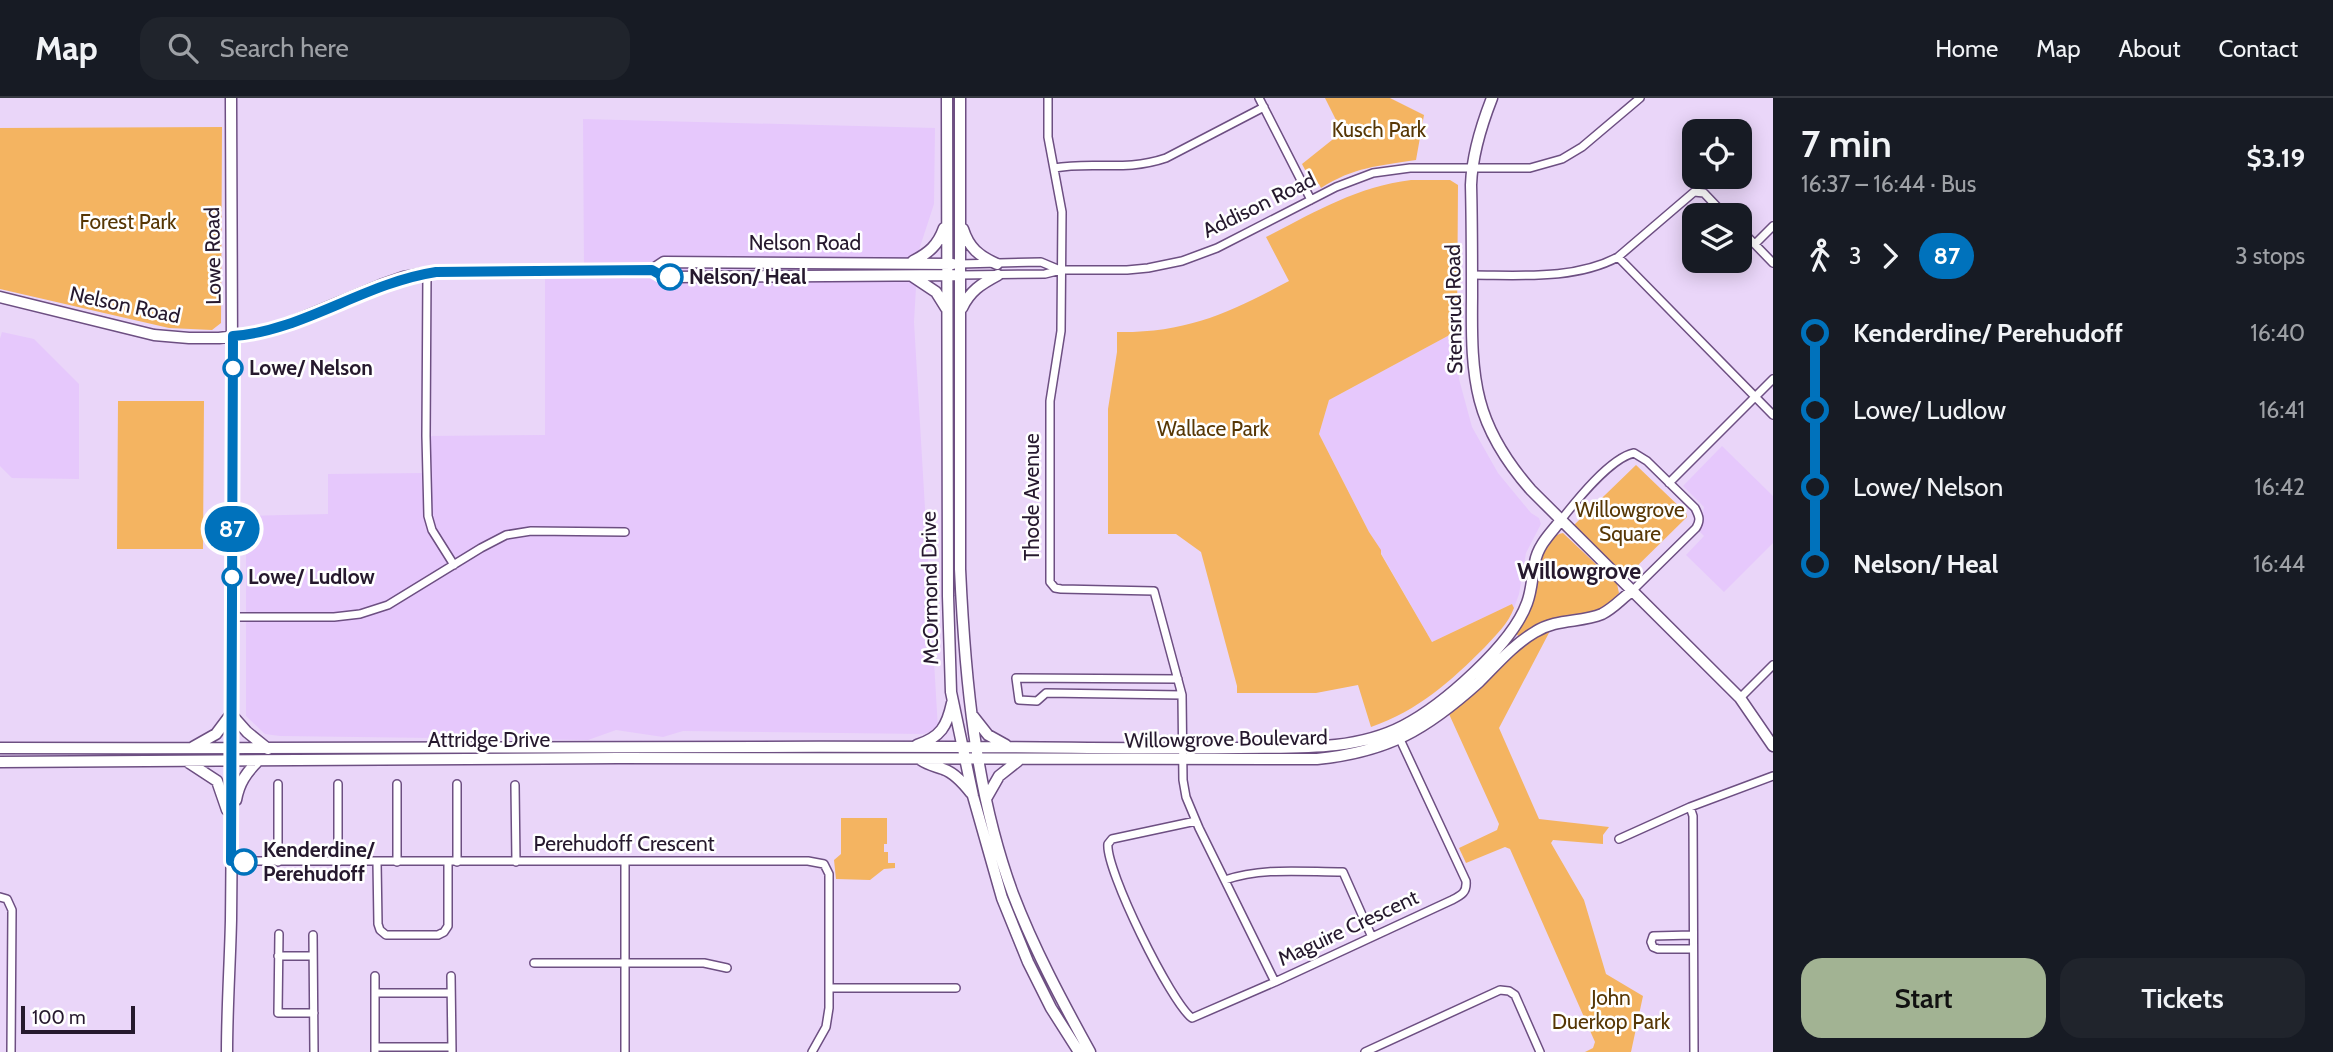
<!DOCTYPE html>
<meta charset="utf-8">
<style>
body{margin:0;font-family:Cabin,sans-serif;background:#20242c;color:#f1f3f6;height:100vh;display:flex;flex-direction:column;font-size:26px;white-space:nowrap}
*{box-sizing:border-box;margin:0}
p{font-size:23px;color:#9ea1a6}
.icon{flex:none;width:38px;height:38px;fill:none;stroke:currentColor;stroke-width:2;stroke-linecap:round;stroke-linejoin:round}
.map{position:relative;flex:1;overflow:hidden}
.details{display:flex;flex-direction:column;background:#171b24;width:560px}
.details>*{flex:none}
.badge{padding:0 14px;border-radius:23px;font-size:24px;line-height:46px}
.tools{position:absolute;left:1682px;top:21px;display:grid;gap:14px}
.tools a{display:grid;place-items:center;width:70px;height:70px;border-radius:14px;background:#171b24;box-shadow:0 4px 18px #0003;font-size:35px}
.scale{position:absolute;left:21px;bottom:18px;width:114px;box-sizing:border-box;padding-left:7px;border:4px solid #26192e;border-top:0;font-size:19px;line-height:24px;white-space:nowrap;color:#26192e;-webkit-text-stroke:5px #fff;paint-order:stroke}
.map>.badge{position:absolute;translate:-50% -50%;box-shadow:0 0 0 4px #fff}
.legs{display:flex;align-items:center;gap:10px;height:77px;padding:0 28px;font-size:23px}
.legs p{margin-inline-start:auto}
.overview{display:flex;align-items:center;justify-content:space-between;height:119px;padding:0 28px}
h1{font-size:38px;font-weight:600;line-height:52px}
.action{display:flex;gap:14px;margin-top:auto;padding:14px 28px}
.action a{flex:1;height:80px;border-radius:21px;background:#a2b393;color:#111;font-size:28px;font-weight:600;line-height:80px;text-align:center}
.action a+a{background:#20242c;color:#f1f3f6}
ul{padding:0 28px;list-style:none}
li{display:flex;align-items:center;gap:24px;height:77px;font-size:26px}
li i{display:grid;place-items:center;width:10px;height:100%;margin:0 9px;background:currentColor}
li i::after{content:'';width:18px;height:18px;margin:-9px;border:5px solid;border-radius:50%;background:#171b24}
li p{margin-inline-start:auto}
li:first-child i{background:linear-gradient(#0000 50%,currentColor 0)}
li:last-child i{background:linear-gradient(currentColor 50%,#0000 0)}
header{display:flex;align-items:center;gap:42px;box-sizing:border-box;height:98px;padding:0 35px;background:#171b24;border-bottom:2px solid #363941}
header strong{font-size:33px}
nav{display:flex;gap:38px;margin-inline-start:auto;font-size:24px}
.search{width:490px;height:63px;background:#20242c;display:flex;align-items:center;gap:18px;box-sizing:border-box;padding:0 24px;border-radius:21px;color:#9ea1a6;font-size:26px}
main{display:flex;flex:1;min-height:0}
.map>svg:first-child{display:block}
.built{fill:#e6c8fc}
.green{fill:#f4b461}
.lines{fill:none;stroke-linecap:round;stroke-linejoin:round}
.street-casing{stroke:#6d4f82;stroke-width:10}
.secondary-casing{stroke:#6d4f82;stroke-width:13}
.street{stroke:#fff;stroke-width:7}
.secondary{stroke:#fff;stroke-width:10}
.line-1-casing{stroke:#fff;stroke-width:16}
.line-1{stroke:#0072bc;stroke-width:10}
.stop-1-dot{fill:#fff;stroke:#0072bc;stroke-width:3.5}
.labels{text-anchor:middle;stroke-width:5;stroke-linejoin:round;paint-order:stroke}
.park-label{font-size:21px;fill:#573705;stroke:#fff}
.street-label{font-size:21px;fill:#26192e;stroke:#fff}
.stop-label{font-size:21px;font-weight:bold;fill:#26192e;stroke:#fff;text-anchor:start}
.neighbourhood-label{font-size:23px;font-weight:bold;fill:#26192e;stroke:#fff}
</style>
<header>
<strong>Map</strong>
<div class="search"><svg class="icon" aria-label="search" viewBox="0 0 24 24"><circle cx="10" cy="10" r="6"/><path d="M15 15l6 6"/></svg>Search here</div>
<nav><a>Home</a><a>Map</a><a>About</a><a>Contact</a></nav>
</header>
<main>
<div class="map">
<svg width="1773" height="954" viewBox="0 0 1773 954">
<rect width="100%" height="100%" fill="#ead6f9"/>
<path class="built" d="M583,21L935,30L934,106L918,155L914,224L938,631L923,636L683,633L663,639L616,632L588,642L280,638L265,636L246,618V418L328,416V376L426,375V338L545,337V172H584Z
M1457,233L1459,281L1472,329L1498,375L1531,415L1539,420L1541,426L1526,455L1519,496L1514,510L1512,506L1432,544L1369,434L1319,336L1329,302Z
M2,234L34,241L79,286V381L12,380L0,368V241Z
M1722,348L1773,398V445L1724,494L1686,457L1704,438L1700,434L1704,409L1683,388Z"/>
<path class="green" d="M1325,0H1390L1424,17L1416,62C1378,68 1354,69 1321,90L1319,86L1313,87L1302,66L1342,34Z
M222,29L221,225L212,232L169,230L0,191V30Z
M1411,82H1450L1458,87L1457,233L1329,302L1319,336L1369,434L1381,452V456L1432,544L1512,506L1514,510C1508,526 1496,537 1485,549C1451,583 1418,613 1371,629L1358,587L1316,595H1237V588L1201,454L1176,436H1108V311L1117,254V234C1187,235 1229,215 1289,183L1266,139C1315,114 1356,89 1411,82Z
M118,303H204L203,451H117Z
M1636,367L1686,415L1687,419L1626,479L1574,427Z
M1563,435L1617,486L1619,495L1609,506L1598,513L1518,538L1515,533C1523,511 1539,438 1563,435Z
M1551,531L1499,630L1539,721L1609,729L1603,737V746L1553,742L1551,745L1584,802L1606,876L1643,898L1631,954H1585L1593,950L1595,944L1510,751L1505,749L1466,765L1459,750L1497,732L1499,726L1449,616C1482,588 1510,548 1551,531Z
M841,720H887V746H884V754H888V765H895V770L884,771L870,782L836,781L834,762L841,756Z"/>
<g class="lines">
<g class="street-casing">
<path id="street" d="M1048,0V39L1062,114L1061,233L1050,303V484L1055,490L1061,491L1154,493L1182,597L1183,682L1186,699L1199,730L1275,884L1452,802C1462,797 1467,794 1466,783L1397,635
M1259,0L1311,102
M1054,70C1093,63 1125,74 1166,60L1264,9
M1740,131L1773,165
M1755,146L1773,128
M1618,159L1773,317
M960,166L1041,164L1060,172
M427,175L426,338L428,418L432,432L454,467
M960,177L1045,176L1061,172H1127L1148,170L1182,163L1217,150L1336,89L1373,75L1410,70H1530L1562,61L1582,49L1640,0
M1472,177C1520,177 1575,182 1618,159L1694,94L1704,95L1725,117
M1669,385L1773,281
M1561,422C1576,403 1610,360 1634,355L1647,363L1695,410C1699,418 1701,422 1696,430L1632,493
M232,519H334L360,516L388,507L481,450L506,437L531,433L625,434
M1178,581L1016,580L1019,602L1037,603L1046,595L1182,597
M1740,600L1773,567
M338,686V764
M397,686V764
M457,686V764
M515,687L516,764
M1196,723L1112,741L1108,746C1105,771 1171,905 1192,920L1275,884
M1619,741L1690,709
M231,763H808L824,766L829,776V910L826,929L812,954
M278,764V686
M377,764L378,826L380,832L386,837H438L444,834L448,828V764
M1225,782C1263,769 1303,774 1343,774L1371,837
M0,799L7,801L12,812L11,954
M279,836L278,915H314
M313,837L314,954
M1692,837L1653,838L1651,844L1653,849L1658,851H1692
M278,858H313
M534,865H704L727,870
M375,878V953
M451,878L452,953
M829,890H956
M375,895H451
M375,949H452
M625,954V764
M1365,954L1500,892L1509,893L1515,897L1540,954
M1694,954L1693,718L1690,709L1773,678"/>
</g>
<g class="secondary-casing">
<path id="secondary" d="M947,0L948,498L951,594L973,698L1002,800L1028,864L1051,910L1079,954
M960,0V471C965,580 975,693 1013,796C1034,851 1062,903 1090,954
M1492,0C1481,28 1472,57 1471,87C1472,125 1472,162 1472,199C1471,282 1474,327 1531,392L1740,600L1773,648
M963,131C969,150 979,158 997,166
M913,163C929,155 938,147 944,130
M652,172L664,164L953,166
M912,178L936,194L946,210
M0,199L154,237L189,240H219L244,237L280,229L381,187L404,179L427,175L452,173L652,172L664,179H672L960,177
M962,210C970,193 981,186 998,177
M231,616L247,634L268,651
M973,618L988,637L1006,647
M917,647C941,639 947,628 952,605
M193,649L216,636L231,616
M0,650C320,651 640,648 960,649C1053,649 1145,651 1238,650C1292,649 1353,654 1403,628C1442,608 1512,547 1527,505C1532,492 1532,478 1535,464C1538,447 1551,435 1561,422
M921,662C928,667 935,668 943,671C955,675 964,686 971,695
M0,664L618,660L1317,661C1388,654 1427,631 1479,584C1497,566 1513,547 1535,534C1557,520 1581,525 1602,516C1614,510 1622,500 1632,493
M188,664L217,683L227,712
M987,699L999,678L1018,663
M236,702C239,685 246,675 258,663
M227,954C227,910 230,866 231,822C234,548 232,274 231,0"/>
</g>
<use href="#street" class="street"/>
<use href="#secondary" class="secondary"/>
</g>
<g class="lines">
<g class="line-1-casing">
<path id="line-1" d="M244,764L231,763L233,238C303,233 364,185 436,174L652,172L664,179H670"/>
</g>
<use href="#line-1" class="line-1"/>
</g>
<g class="stop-1-dot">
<circle cx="670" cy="179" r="12"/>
<circle cx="233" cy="270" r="9"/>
<circle cx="232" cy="479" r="9"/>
<circle cx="244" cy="764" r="12"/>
</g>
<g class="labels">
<g class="park-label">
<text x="1379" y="39">Kusch Park</text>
<text x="128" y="131">Forest Park</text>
<text x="1213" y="338">Wallace Park</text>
<text x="1630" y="419">Willowgrove<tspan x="1630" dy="24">Square</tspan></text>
<text x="1611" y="907">John<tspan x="1611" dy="24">Duerkop Park</tspan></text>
</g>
<g class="street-label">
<text transform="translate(1259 107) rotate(-26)" y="7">Addison Road</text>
<text x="805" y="152">Nelson Road</text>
<text transform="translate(213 158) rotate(-91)" y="7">Lowe Road</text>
<text transform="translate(125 207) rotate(12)" y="7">Nelson Road</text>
<text transform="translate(1454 211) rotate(-91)" y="7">Stensrud Road</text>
<text transform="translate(1032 399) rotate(-90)" y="7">Thode Avenue</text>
<text transform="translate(930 490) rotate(-91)" y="7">McOrmond Drive</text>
<text transform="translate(1226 641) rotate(-1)" y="7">Willowgrove Boulevard</text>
<text x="489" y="649">Attridge Drive</text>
<text x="624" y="753">Perehudoff Crescent</text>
<text transform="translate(1348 830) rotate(-25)" y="7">Maguire Crescent</text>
</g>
<g class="stop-label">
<text x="689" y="186">Nelson/ Heal</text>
<text x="249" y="277">Lowe/ Nelson</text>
<text x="248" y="486">Lowe/ Ludlow</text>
<text x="263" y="759">Kenderdine/<tspan x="263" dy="24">Perehudoff</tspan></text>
</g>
<g class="neighbourhood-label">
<text x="1579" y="481">Willowgrove</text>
</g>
</g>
</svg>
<div class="tools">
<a><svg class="icon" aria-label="locate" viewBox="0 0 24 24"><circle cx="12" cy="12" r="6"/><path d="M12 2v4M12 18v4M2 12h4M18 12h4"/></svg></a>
<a><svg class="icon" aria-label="layers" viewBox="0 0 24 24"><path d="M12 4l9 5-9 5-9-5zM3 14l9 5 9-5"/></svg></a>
</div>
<div class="scale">100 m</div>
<b class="badge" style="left:232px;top:431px;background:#0072bc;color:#fff">87</b>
</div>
<section class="details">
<div class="overview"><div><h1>7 min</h1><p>16:37 – 16:44 · Bus</p></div><b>$3.19</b></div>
<div class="legs"><svg class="icon" aria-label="walk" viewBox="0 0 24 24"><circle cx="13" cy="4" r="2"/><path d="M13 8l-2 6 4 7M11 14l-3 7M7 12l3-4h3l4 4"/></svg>3<svg class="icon" aria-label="forward" viewBox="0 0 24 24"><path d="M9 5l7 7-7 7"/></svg><b class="badge" style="background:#0072bc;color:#fff">87</b><p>3 stops</p></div>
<ul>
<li><i style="color:#0072bc"></i><b>Kenderdine/ Perehudoff</b><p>16:40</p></li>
<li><i style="color:#0072bc"></i><span>Lowe/ Ludlow</span><p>16:41</p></li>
<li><i style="color:#0072bc"></i><span>Lowe/ Nelson</span><p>16:42</p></li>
<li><i style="color:#0072bc"></i><b>Nelson/ Heal</b><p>16:44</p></li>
</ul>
<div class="action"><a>Start</a><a>Tickets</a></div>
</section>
</main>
